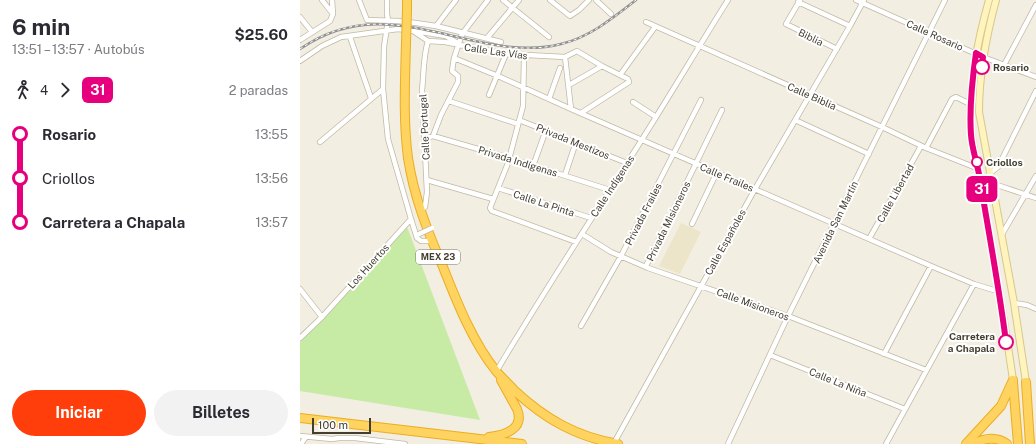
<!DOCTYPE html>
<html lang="es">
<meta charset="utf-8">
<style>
body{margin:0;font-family:"Public Sans",sans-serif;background:#f2f2f3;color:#2b2b33;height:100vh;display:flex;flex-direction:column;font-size:15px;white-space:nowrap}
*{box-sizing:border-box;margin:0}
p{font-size:13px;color:#7c7c81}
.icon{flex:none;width:22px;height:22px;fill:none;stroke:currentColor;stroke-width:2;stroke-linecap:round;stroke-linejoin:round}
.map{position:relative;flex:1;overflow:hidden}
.details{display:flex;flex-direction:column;background:#fff;width:300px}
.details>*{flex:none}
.badge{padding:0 8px;border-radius:6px;font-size:14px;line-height:26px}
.scale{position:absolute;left:12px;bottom:10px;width:59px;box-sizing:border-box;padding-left:4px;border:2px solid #443e31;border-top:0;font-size:11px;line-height:14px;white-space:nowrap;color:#443e31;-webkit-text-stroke:3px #fff;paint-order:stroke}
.map>.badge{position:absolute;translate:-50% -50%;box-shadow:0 0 0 2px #fff}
.legs{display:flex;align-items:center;gap:6px;height:44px;padding:0 12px;font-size:13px}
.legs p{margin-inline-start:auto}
.summary{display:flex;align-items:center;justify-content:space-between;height:68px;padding:0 12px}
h1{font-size:22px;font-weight:700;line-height:30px}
.button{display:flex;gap:8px;margin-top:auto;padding:8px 12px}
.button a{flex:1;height:46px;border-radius:24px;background:#ff3e0b;color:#fff;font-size:16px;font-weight:700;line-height:46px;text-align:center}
.button a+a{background:#f2f2f3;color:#2b2b33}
ul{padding:0 12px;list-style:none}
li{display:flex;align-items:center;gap:14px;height:44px;font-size:15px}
li i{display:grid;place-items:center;width:6px;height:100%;margin:0 5px;background:currentColor}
li i::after{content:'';width:10px;height:10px;margin:-5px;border:3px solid;border-radius:50%;background:#fff}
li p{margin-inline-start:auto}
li:first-child i{background:linear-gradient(#0000 50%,currentColor 0)}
li:last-child i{background:linear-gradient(currentColor 50%,#0000 0)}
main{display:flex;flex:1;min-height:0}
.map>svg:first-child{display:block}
.education{fill:#ede5c9}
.green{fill:#c7eba4}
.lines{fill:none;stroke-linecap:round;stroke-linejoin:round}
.street-casing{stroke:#c1b9a6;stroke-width:6}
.secondary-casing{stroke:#d7c88b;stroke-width:8}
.highway-casing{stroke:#ecad21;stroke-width:10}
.street{stroke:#fff;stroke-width:4.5}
.secondary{stroke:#fff3be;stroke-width:6}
.highway{stroke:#ffd35f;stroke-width:8}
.rail-casing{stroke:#929292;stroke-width:2.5}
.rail{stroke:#fff;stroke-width:1;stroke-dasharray:3;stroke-linecap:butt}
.street-bridge-casing{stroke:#c1b9a6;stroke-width:6;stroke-linecap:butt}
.highway-bridge-casing{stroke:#ecad21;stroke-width:10;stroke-linecap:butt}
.street-bridge{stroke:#fff;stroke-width:4.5}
.highway-bridge{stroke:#ffd35f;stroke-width:8}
.line-1-casing{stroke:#fff;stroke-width:9}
.line-1{stroke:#e6007e;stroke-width:6}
.stop-1-dot{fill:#fff;stroke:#e6007e;stroke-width:2}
.labels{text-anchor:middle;stroke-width:4;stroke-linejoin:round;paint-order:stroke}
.shield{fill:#fff;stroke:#7c786f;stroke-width:1}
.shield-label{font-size:9px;font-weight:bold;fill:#443e31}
.street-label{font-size:10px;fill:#443e31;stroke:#fff}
.stop-label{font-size:10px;font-weight:bold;fill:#443e31;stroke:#fff;text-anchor:start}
</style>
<main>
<section class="details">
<div class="summary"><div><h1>6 min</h1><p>13:51 – 13:57 · Autobús</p></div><b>$25.60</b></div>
<div class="legs"><svg class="icon" aria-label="walk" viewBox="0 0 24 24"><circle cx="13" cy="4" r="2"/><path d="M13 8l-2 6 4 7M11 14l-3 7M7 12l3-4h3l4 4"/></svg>4<svg class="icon" aria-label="forward" viewBox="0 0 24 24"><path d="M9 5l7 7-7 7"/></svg><b class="badge" style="background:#e6007e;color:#fff">31</b><p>2 paradas</p></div>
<ul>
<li><i style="color:#e6007e"></i><b>Rosario</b><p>13:55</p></li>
<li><i style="color:#e6007e"></i><span>Criollos</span><p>13:56</p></li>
<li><i style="color:#e6007e"></i><b>Carretera a Chapala</b><p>13:57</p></li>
</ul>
<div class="button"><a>Iniciar</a><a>Billetes</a></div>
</section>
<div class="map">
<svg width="736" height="444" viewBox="0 0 736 444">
<rect width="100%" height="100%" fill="#f2eee1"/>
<path class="education" d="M381,223L401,232L380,274L359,266Z"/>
<path class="green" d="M106,224L180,420L0,391V342Z"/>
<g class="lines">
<g class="street-casing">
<path id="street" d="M22,0L33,14
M59,0L67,20L98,21L116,23L136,26L201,42
M203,0L249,37
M250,0L270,16L279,10L289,0
M296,0L311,14
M500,0L486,24L537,49
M556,0L683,57L736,77
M498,2L550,26
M0,17L12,32
M346,22L582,127L626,148L679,169
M136,26L156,0
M114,31L146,36L159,44
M50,37L71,98
M187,38L219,0
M0,40L30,21L33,14L32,0
M224,56L223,106L208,163L190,208L192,211L276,242
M265,57L277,51L302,66L328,79L329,82L281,113
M265,57L271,109
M154,58L198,76L271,109L631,266L674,284L700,292
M0,61L22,46L41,37L98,29L113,31L128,41L145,42L206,54L265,57
M704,65L736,5
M320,75L355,27
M269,85L302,66
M83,89L88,139L111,219
M189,95L206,54
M249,99L260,68
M149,101L218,124
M333,102L356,117
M219,120L327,163
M495,120L569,154
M133,136L141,115L158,82V76L152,71L154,58L162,34L188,0
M125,138L133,136L209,158L310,190
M20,142L83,89L84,47L88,20L87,14V0
M626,148L652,99L656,97L670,104
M233,166L246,130
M689,174L698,167L736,91
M265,175L276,142
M127,180L193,199
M692,186L697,185L736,198
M198,188L291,218
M120,212L125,207L127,192L122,90C124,73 123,57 128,41
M392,224L417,172
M282,234L311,252L348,268L488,316L626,370
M701,236L736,176
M569,239L621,146
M346,266L422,110
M0,289L22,317
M714,303L727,305L736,309
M281,326L321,256L401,100
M0,338L22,317L111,219L117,238L121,241H131
M584,354L631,266
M470,355L605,409
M196,372C238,301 283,232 327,163C362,109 394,54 428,0
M0,436L32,439L39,438H55L105,444
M314,443L455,189L550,26L564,0
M1,444L6,437
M428,444L488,316L645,0
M586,444L674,284"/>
</g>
<g class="secondary-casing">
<path id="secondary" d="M689,0C678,39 670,78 670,119C671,144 678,167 682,191C692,254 704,316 713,380
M696,0C686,37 679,73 679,112L714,303L726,382"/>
</g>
<g class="highway-casing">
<path id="highway" d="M107,10V0
M106,43C105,81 103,120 108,158C114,197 127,230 143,267C157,302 172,341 196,371C202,378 209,384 215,391C245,419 277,437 318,444
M713,382L718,444
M726,382L730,444
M0,418L222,444
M189,437C205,435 225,429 217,409L201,380
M666,444L701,406L713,380
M675,444C685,437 698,437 707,444"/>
</g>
<use href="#street" class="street"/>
<use href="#secondary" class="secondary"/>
<use href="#highway" class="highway"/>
<g class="rail-casing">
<path id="rail" d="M0,49C61,7 114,28 180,42C207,48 234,51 261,44C290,37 313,18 336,0"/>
</g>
<use href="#rail" class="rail"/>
<g class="street-bridge-casing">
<path id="street-bridge" d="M119,234L132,228"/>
</g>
<g class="highway-bridge-casing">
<path id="highway-bridge" d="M106,43L107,10"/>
</g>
<use href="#street-bridge" class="street-bridge"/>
<use href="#highway-bridge" class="highway-bridge"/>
</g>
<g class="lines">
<g class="line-1-casing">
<path id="line-1" d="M682,67L683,57L676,53C672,81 669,107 671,135C672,150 678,165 680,180C689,234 699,287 706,342"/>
</g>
<use href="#line-1" class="line-1"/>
</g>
<g class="stop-1-dot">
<circle cx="682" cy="67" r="7"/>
<circle cx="677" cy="162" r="5"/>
<circle cx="706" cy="342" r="7"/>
</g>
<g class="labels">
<rect class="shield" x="116" y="250" width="44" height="14" rx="3"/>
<g class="shield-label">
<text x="138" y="260">MEX 23</text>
</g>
<g class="street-label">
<text transform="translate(635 35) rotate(24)" y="4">Calle Rosario</text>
<text transform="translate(511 37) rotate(26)" y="4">Biblia</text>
<text transform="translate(196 51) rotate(8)" y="4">Calle Las Vías</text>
<text transform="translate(512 96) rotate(24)" y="4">Calle Biblia</text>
<text transform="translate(124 127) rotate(-93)" y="4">Calle Portugal</text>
<text transform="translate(273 141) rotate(22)" y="4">Privada Mestizos</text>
<text transform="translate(218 161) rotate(17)" y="4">Privada Indígenas</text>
<text transform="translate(427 177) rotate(23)" y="4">Calle Frailes</text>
<text transform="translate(312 186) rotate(-57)" y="4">Calle Indígenas</text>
<text transform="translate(595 193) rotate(-61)" y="4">Calle Libertad</text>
<text transform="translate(244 203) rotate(18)" y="4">Calle La Pinta</text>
<text transform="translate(343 214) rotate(-63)" y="4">Privada Frailes</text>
<text transform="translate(368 221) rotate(-64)" y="4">Privada Misioneros</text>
<text transform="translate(535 222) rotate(-64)" y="4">Avenida San Martín</text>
<text transform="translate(425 242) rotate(-61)" y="4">Calle Españoles</text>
<text transform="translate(68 266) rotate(-48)" y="4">Los Huertos</text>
<text transform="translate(453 304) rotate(20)" y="4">Calle Misioneros</text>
<text transform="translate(538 382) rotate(22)" y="4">Calle La Niña</text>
</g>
<g class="stop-label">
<text x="693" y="71">Rosario</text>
<text x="686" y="166">Criollos</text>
<text x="695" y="340" text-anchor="end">Carretera<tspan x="695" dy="12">a Chapala</tspan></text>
</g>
</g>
</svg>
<div class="scale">100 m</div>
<b class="badge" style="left:682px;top:189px;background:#e6007e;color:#fff">31</b>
</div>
</main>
